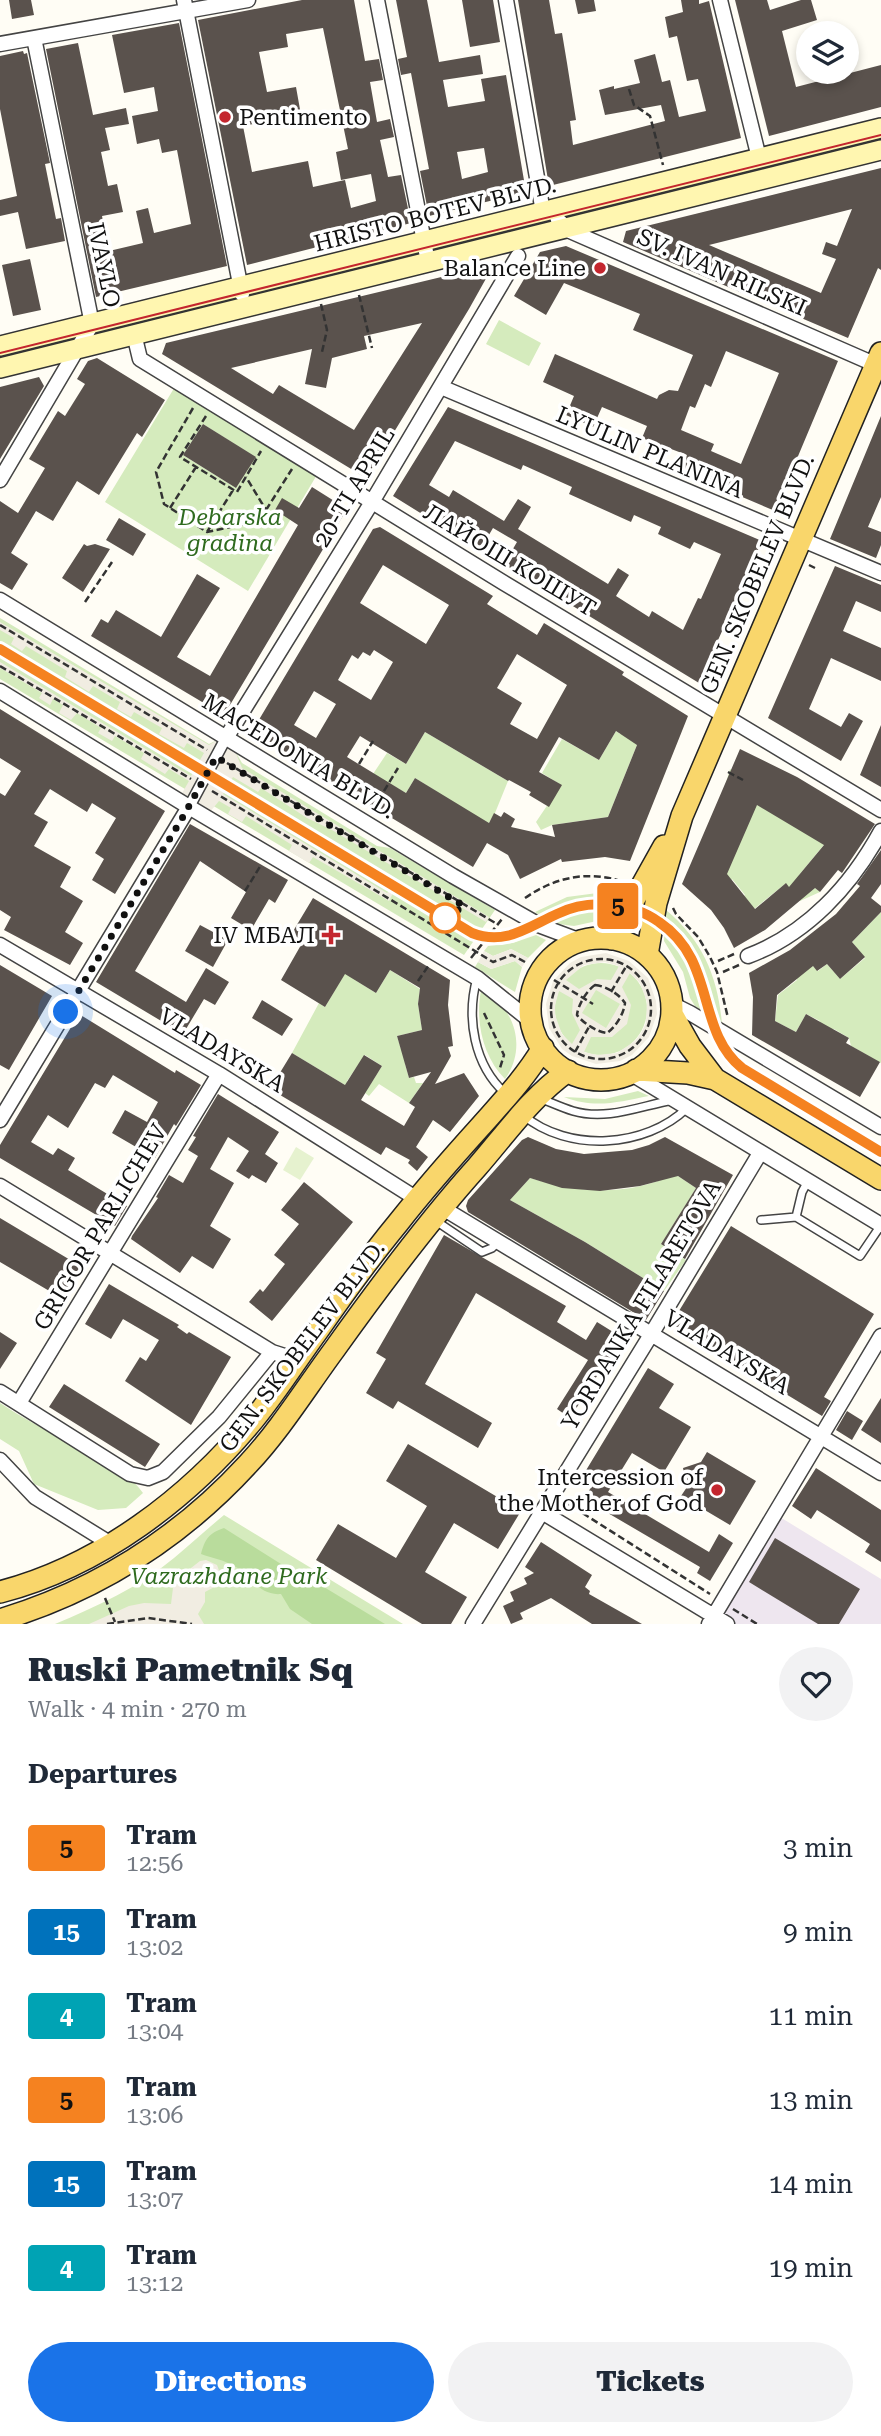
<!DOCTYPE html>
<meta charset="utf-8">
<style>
body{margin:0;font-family:"Roboto Serif",serif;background:#f2f2f3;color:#1f2937;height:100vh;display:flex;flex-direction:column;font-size:26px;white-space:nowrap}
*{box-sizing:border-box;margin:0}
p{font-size:23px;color:#747a83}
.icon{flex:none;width:38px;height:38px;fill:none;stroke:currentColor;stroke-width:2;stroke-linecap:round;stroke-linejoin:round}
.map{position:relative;height:1624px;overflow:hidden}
.panel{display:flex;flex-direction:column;background:#fff;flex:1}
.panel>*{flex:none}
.badge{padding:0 14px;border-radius:5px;font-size:24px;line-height:46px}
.buttons{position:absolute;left:796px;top:21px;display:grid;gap:14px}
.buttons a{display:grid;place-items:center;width:63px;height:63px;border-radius:50%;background:#fff;box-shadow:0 4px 10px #0003;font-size:35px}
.you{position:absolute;width:35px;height:35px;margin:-18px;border:5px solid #fff;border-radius:50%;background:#1a73e8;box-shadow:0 0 0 10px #1a73e833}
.map>.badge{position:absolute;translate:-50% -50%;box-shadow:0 0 0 4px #fff}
h2{padding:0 28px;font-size:26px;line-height:63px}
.round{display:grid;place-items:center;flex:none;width:74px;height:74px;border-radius:37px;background:#f2f2f3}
.head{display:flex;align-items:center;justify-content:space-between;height:119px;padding:0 28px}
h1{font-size:33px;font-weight:800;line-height:52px}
.primary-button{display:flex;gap:14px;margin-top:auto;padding:14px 28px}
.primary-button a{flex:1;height:80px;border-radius:42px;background:#1a73e8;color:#fff;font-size:28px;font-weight:800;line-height:80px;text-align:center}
.primary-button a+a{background:#f2f2f3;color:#1f2937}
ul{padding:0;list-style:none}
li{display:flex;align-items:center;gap:21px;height:84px;padding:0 28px}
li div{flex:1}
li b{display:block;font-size:26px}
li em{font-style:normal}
li .badge{min-width:77px;font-weight:700;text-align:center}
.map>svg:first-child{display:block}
.industrial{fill:#eee6ef}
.green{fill:#d5ebbd;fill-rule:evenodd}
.forest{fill:#b9dc9c}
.pitch{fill:#e6f2cf}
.plaza{fill:#f1ede2;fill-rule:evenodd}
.building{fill:#5a524d;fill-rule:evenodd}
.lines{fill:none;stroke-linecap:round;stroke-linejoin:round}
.service-casing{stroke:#444;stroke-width:10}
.pedestrian-casing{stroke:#444;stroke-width:13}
.minor-casing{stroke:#444;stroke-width:17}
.secondary-casing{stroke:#333;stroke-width:22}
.primary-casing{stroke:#222;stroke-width:24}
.path{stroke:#333;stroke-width:2.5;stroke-dasharray:7 3.5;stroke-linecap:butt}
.service{stroke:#fff;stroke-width:7}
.pedestrian{stroke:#fff;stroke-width:10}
.minor{stroke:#fff;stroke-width:14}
.secondary{stroke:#fff6b0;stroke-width:19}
.primary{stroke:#f9d66b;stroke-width:21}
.tram{stroke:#c4262e;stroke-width:2}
.line-casing{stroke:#fff;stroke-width:16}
.line{stroke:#f58220;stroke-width:10}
.walk{stroke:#111;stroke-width:7;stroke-dasharray:0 12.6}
.poi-dot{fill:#c4262e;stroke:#fff;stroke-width:2.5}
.stop-dot{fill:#fff;stroke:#f58220;stroke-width:3.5}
.labels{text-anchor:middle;stroke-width:7;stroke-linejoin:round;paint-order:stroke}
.poi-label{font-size:23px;fill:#111;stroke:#fff;text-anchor:end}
.street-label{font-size:23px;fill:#111;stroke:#fff}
.park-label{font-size:23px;font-style:italic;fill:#2f6b1f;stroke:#fff}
</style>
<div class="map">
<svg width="881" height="1624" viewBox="0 0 881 1624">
<rect width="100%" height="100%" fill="#fffdf5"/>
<path class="industrial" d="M775,1514L881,1579V1624H728L714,1616Z"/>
<path class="green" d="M499,320L541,343L529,366L486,344Z
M176,385L318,473L248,591L105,502ZM203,424L255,457L236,488L183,455Z
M0,618L209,744L217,740L235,751L242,763L377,846L390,848L495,910L464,955L0,679Z
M647,720L608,817L552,825L541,830L536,822L561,785L542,773L562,739L599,760L616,731L620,734Z
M425,732L508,781L495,813L483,832L434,790L415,778L406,793L392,785L376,810L357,798L387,753L406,764Z
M730,769L750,779L832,835L799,875L820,892L800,901L785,884L749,913L740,900L745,895L732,879L731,882L725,877V786Z
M605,892L627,895L615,913L597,921L574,926L551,923L535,912L567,897Z
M666,910C703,941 718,977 722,1024L695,1006L690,998L683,972L664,941Z
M881,912V1063L851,1046L849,1038L834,1029L814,1031L820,1021L806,1014L796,1032L775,1021L778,995L797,980L795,976L812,965L818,971L827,964L840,979L865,958L852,942Z
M536,935L546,940L528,958L511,949L493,956L484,951L488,946L513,943Z
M352,961L362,967L355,980L376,993L390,970L420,989L418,1004L422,1030L397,1036L401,1049L413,1047L430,1057L405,1064L409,1078L414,1077L416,1083H423L409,1103L379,1084L369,1096L365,1093L382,1066L365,1055L347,1081L350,1088L292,1053L319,1003L325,1007Z
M515,961L522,967L515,992L475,967L478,962L491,969Z
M555 1009a46 46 0 1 1 92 0a46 46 0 1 1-92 0Z
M481,991C516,1006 527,1049 505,1079C483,1057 475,1021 481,991Z
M638,1091L649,1096C618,1102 595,1109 564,1097L605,1099Z
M675,1174L696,1188L661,1244L686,1260L664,1291L585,1242L510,1200L530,1178C581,1193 625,1197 675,1174Z
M0,1403C11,1410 22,1417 33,1423C65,1441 123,1463 143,1493L126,1508L98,1510L34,1484L19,1451L0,1439Z
M224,1515L403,1624H55C96,1607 139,1587 174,1558C191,1544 207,1529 224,1515Z"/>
<path class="forest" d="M224,1528L281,1564L299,1583L314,1581L385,1624H312L290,1609L281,1594C258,1596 252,1575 234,1566C224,1560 212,1558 201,1554C205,1539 209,1533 224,1528Z"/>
<path class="pitch" d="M296,1147L314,1158L300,1180L283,1170Z"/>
<path class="plaza" d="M0,622L209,745L217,740L235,751L242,768L489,917L486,922L332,830L307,818L261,788L258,792L233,777L223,794L387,893L389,891L393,893L389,901L313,857L309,863L289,851L292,845L246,816L242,822L228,814L231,808L219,801L209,813L181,795L189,781L169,769L165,774L141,759L144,753L115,736L112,741L98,733L101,728L77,713L71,720L59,713L63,705L53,699L50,705L39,698L42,693L0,668V662L191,776L204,753L187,743L184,748L159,734L162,728L134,712L131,717L117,709L120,702L93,686L89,692L65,677L67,671L26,646L22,651L11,644L14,638L0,630Z
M511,949L528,958L522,967L515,961L491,969L478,962L484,951L493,956Z
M606,953L629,961L648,978L656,1001L657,1014L649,1037L632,1055L620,1061L596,1064L572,1056L562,1049L549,1028L546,1004L553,981L570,963L581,957ZM605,962L619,966L611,980L597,979L579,989L566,980L584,965ZM630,973L640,983L647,1002L646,1023L641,1033L635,1041L617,1053L597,1055L584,1052L591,1037H612L627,1024L631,1005L622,987ZM596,990L620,1004L606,1028L582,1013ZM559,991L573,999L572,1013L580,1030L572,1044L562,1034L555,1015V1005Z
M206,1560L217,1565L221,1576L218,1585L205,1592V1602L198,1614L204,1624H89L129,1606L144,1603L171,1604L173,1588L182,1581L190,1580L191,1568L200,1561Z"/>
<path class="building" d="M9,0H31L34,15L12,19Z
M302,0H354L365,61L379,59L383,80L370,82L377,122L390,119L394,137L380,140L388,177L401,175L411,223L247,265L198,20ZM323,28L348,149L336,152L341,180L371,174L376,201L351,208L345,180L313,187L308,161L252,172L243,126L301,115L296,87L267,92L259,52L288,47L286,34Z
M396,0H427L439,62L480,55L483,74L443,80L448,107L485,101L481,79L506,75L526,192L429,216L420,171L429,169L411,73L401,75L398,59L407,57ZM484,148L488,172L462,179L457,152Z
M462,0H493L500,42L470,47Z
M518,0H549L555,34L562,33L567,63L576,120L570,121L573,145L665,121L661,105L605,115L599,90L614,86V89L640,83L634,60L655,54L662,82L670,80L679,117L706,111L698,79L687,81L677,36L669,38L665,17L683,12L681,0H699V4L709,1L741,138L549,186Z
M575,0H594L596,11L578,14Z
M735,0H767L770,10L801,0H811L817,20L782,31L796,87L881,65V107L769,136Z
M179,23L227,266L96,297L46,49L78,43L93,115L126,108L129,124L105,128L110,150L101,152L108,186L117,184L123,212L102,216L109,251L143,243L136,211L148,208L154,233L191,224L177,150L162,153L159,139L137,144L132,116L158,111L154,87L124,93L112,35Z
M23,51L24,54L27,53L50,163L45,164L56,219L61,218L65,241L26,249L18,212L0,216V200L17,196L0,109V56Z
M881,168V270L878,268L848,338L623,242L626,231ZM852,209L837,246L826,242L822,254L836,259L821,293L709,245Z
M566,246L838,361L775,511L681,471L687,455L642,438L647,426L602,407L593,427L566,415L574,396L543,382L555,354L657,399L659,395L669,390L678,391L693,355L633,330L640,314L564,283L546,315L514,296L540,252ZM726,351L779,373L741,464L711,451L714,444L681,430L690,406L695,408L705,384L711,387Z
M30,259L41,310L13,316L2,265Z
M483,267L488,275L469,309L366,478L162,354L166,343ZM422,323L354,430L279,385L273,394L231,368L312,349L305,384L326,388L332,358L367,349L364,336Z
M97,358L165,400L142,437L137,433L99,495L77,481L53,521L36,511L11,553L28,564L12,590L0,583V501L18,513L45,468L29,459L58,411L65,416L85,384L77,379L88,361Z
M39,377L44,386L0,459V387Z
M448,407L762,541L699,683L504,564L517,542L493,528L480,550L393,496ZM455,441L521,470L523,465L572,487L569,494L631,522L634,515L661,527L658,534L690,549L694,542L721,554L701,599L698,598L683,630L652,611L649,617L616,596L629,575L618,568L608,584L518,529L531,507L518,499L504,521L453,490L449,497L429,485Z
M881,416V497L868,527L881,532V545L876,558L830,539Z
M203,424L256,457L236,488L183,455Z
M312,487L347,509L224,715L91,636L101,619L108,623L116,610L161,637L197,574L220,588L177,657L210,676L298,525L275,510L282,498L299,508Z
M119,518L146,534L133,556L106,540Z
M380,527L493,596L487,604L537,635L544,623L624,672L622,675L688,716L630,861L605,857L562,862L561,859L520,879L508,855L487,843L473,867L251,733L373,529ZM383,565L449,605L426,644L360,603ZM374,650L393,662L371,700L338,680L352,655L358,659L363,652L370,656ZM517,654L567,685L537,739L510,724L522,703L497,688ZM314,691L336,704L316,738L294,725ZM616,731L637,745L608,817L552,825L555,837L511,827L515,819L504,812L501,817L494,813L489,823L415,778L406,793L347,757L360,736L406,764L425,732L508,781L509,780L531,792L529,795L549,807L562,785L539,772L559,737L599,760Z
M84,544L87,546L95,544L110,549L83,592L62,578Z
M835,566L881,585V612L856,601L843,631L881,648V681L831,658L809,709L841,727L849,713L863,721L841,761L768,718Z
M0,709L165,811L115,894L92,880L104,859L95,853L116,818L92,803L87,812L50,789L34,814L48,822L34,846L71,867L60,887L83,901L65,932L83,943L70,965L4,930L11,917L0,910V793L5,796L21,771L0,758Z
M881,725V787L860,775Z
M740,749L797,777L875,824L842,873L838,870L820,892L815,888L765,930L734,948L724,928L711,910L682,884ZM757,805L824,845L789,887L786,883L755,909L727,874Z
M190,824L288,880L275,903L269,899L251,930L231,918L246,892L200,861L135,971L186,1002L206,968L229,982L215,1005L204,999L183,1034L96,982Z
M881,850V884L871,898L881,906V912L852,942L865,957L840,979L827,964L817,971L813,966L777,995L775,1021L796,1032L806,1014L849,1038L846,1043L880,1062L860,1097L752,1035L753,997L749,973L790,950L836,914L860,886L857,884Z
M313,898L450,980L448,1005L453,1046L448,1047L451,1056L435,1084L464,1073L479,1096L450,1132L433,1120L416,1147L428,1157L417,1171L408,1163L410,1160L386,1147L381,1155L270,1089L292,1053L345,1085L364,1055L382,1066L361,1100L404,1126L415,1107L409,1103L431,1072L409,1078L397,1036L422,1030L418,1004L420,988L390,970L376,993L345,974L325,1007L281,980L301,945L289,938Z
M200,925L228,940L213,967L185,951Z
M0,965L52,996L9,1070L0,1065Z
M262,1000L293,1019L282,1036L252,1018Z
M79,1014L175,1073L176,1070L201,1085L176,1126L174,1124L155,1158L112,1133L125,1110L147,1122L158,1102L113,1075L105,1088L95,1083L68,1128L48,1115L31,1142L53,1155L58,1148L75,1158L68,1170L127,1206L115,1226L0,1158V1145Z
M218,1094L279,1132L265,1154L278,1163L266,1183L252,1175L249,1179L236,1171L249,1151L228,1137L210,1169L234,1183L210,1226L231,1239L213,1269L192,1256L180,1273L131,1239L132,1236L158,1198L156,1197L169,1175L183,1183L198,1156L188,1150L196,1137L193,1136Z
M528,1137L556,1149L584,1154L632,1150L649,1145L665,1137L733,1175L685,1259L661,1244L696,1188L678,1176L640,1186L600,1191L562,1188L530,1178L510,1200L585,1242L664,1291L646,1320L468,1212L466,1206L468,1200L522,1140Z
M304,1182L353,1222L272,1321L249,1302L260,1289L263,1292L285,1264L274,1255L299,1224L281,1210Z
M0,1218L82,1267L63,1299L0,1262Z
M731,1226L874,1314L824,1397L831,1401L822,1416L671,1324Z
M444,1235L566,1306L557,1322L586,1340L597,1322L626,1340L608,1368L604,1365L570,1418L557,1409L588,1360L476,1293L425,1384L492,1423L478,1448L398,1401L393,1409L366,1393L386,1359L376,1353Z
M109,1284L179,1325L177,1327L187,1334L189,1332L231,1357L191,1425L125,1381L140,1357L146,1361L159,1340L123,1319L111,1339L85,1324Z
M0,1332L17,1343L0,1369Z
M648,1368L674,1384L659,1408L691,1427L664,1472L632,1453L608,1492L709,1552L719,1534L733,1543L710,1581L697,1573L700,1567L584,1499L596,1479L585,1472Z
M64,1384L160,1444L145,1467L49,1407Z
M881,1398V1443L861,1430Z
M847,1411L863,1421L852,1440L836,1430Z
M408,1444L521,1511L498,1549L454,1523L425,1572L467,1597L451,1624H422L316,1560L338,1524L396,1558L427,1506L386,1481Z
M707,1452L756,1481L730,1525L681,1496L687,1487L683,1468L701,1462Z
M816,1468L881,1510V1562L865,1552L870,1544L817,1510L811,1519L792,1506Z
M775,1538L860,1589L839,1624H818L749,1582Z
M541,1542L592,1575L585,1587L590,1591L589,1594L642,1624H592L551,1598L520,1613L523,1619L511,1624L503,1606L514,1601L510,1592L527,1584L524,1578L534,1573L525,1567Z"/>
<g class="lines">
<g class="service-casing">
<path id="service" d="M477,978C466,1018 474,1065 505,1093
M542,1099C552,1103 563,1108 573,1111C607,1121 640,1106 673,1100
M523,1115C568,1153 646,1148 687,1108
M796,1217L802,1192L808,1181
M761,1220L796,1217L860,1256L881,1225
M436,1221L482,1252L492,1248L498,1242"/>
</g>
<g class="pedestrian-casing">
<path id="pedestrian" d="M189,807L226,738"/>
</g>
<g class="minor-casing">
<path id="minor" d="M184,0L242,294
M377,0L428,262
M506,0L543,212
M720,0L759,158
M0,44L248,0
M555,209L558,220L570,231L881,367
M134,334L140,359L504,583L881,810
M441,387L881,573
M0,480L92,324L34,38
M0,600L453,876L541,926L581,941
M0,691L189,807L477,978L532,1022
M226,738L372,502L518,256
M0,945L219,1074L417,1199
M748,956C807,934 851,886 881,831
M672,1004L690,1013L881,1127
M630,1073L881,1225
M0,1120L189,807
M0,1186L272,1352L297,1360
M441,1207L881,1473
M0,1392L130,1474L148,1478L163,1472L219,1417L272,1352
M19,1403L219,1074
M0,1460L35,1497L111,1544
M542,1512L727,1624
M473,1624L652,1333L760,1153
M709,1624L881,1336"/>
</g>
<g class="secondary-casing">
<path id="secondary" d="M0,346L881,128
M0,368L881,150"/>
</g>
<g class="primary-casing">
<path id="primary" d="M530 1009a71 71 0 1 1 142 0a71 71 0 1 1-142 0Z
M612,939L664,846
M647,955L656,903L682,816L881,353
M672,1014L690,1046L715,1079
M636,1070L688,1073L715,1079L881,1179
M0,1592C100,1566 189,1498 254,1419C277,1391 297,1359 319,1329C344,1293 370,1257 398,1223C424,1190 452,1158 480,1127C503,1101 525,1078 543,1048
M0,1620C96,1591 180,1538 248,1464C280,1430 306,1388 334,1350C379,1287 425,1225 477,1167C505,1135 532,1096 568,1071"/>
</g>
<path class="path" d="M629,89L634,105L650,116L663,165
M359,295L372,348
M321,304L327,330L322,352
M193,408L156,472L164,504L207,532L259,521L266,510L246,477
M206,416L180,457L237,492L261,451
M170,508L196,467
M266,510L292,469
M207,532L233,490
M809,565L815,568
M85,602L112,562
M0,625L207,750
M0,666L191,779
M227,763L497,924
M359,764L373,741
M728,772L743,780
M212,791L493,962L512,955L525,962
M373,809L398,768
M245,891L261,865
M525,898C555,877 588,870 624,882
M673,908L676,914L698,937L710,957L717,972L728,1018
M471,958L502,919
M551 1009a50 50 0 1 1 100 0a50 50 0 1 1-100 0Z
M718,961L734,954
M723,972L739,965
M554,980L593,1004
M418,981L429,965
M595,985C606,986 619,994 625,1003C624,1013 616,1027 607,1033C597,1032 583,1023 577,1015C578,1005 587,990 595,985Z
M611,992L627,965
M484,1013L504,1055L500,1068
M575,1052L590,1025
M565,1502L710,1594
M105,1598L115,1622
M733,1609L757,1624
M107,1624L148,1618L192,1624"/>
<use href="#service" class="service"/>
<use href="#pedestrian" class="pedestrian"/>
<use href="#minor" class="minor"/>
<use href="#secondary" class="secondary"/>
<use href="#primary" class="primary"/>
<path class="tram" d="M0,353L881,135
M0,649L477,935C509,943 529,927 557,914C594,897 637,903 668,929C714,967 698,1032 742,1067L881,1152"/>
</g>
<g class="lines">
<g class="line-casing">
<path id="line" d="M0,649L472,933C505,946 528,927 557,914C574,906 592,903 609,905C627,906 645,912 659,922C717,961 695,1030 742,1068L881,1152"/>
</g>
<use href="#line" class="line"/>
<path class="walk" d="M66,1012L184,815L216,757L464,906L445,918"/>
</g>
<g class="poi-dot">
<circle cx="225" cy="117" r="7"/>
<circle cx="600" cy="268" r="7"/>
<path d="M327.5 924.5h7v7h7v7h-7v7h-7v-7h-7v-7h7z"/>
<circle cx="717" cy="1490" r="7"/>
</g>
<circle class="stop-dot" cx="445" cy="918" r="14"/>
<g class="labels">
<g class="poi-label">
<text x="239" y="125" text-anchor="start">Pentimento</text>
<text x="586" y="276">Balance Line</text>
<text x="315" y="943">IV МБАЛ</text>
<text x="703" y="1485">Intercession of<tspan x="703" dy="26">the Mother of God</tspan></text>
</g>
<g class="street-label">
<text transform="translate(435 214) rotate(-14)" y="8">HRISTO BOTEV BLVD.</text>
<text transform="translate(104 265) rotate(78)" y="8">IVAYLO</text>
<text transform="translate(722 272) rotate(24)" y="8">SV. IVAN RILSKI</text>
<text transform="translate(650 452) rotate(23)" y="8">LYULIN PLANINA</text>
<text transform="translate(354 487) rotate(-59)" y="8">20-TI APRIL</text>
<text transform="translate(510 560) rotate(31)" y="8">ЛАЙОШ КОШУТ</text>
<text transform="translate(757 574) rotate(-67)" y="8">GEN. SKOBELEV BLVD.</text>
<text transform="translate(299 756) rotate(31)" y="8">MACEDONIA BLVD.</text>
<text transform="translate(222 1050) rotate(31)" y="8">VLADAYSKA</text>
<text transform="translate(100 1227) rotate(-59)" y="8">GRIGOR PARLICHEV</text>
<text transform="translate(641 1305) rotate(-59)" y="8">YORDANKA FILARETOVA</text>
<text transform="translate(302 1346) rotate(-53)" y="8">GEN. SKOBELEV BLVD.</text>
<text transform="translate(727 1352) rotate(31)" y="8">VLADAYSKA</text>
</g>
<g class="park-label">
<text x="230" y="525">Debarska<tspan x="230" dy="26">gradina</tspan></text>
<text x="229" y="1584">Vazrazhdane Park</text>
</g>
</g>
</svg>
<div class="buttons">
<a><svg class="icon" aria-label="layers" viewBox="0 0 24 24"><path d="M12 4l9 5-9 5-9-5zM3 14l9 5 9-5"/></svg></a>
</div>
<div class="you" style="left:66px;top:1012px"></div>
<b class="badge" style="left:618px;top:906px;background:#f58220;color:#111">5</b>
</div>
<section class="panel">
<div class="head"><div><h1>Ruski Pametnik Sq</h1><p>Walk · 4 min · 270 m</p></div><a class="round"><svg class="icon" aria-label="heart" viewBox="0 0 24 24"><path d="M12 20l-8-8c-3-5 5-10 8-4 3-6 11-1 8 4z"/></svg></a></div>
<h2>Departures</h2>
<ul>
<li><span class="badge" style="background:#f58220;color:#111">5</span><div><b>Tram</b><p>12:56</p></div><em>3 min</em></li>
<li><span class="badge" style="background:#0072bc;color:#fff">15</span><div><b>Tram</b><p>13:02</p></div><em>9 min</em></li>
<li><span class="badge" style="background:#00a3b4;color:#fff">4</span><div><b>Tram</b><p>13:04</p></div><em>11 min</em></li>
<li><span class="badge" style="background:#f58220;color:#111">5</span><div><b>Tram</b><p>13:06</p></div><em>13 min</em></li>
<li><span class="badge" style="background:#0072bc;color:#fff">15</span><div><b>Tram</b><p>13:07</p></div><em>14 min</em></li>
<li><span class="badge" style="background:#00a3b4;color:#fff">4</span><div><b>Tram</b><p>13:12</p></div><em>19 min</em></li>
</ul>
<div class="primary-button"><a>Directions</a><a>Tickets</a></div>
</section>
